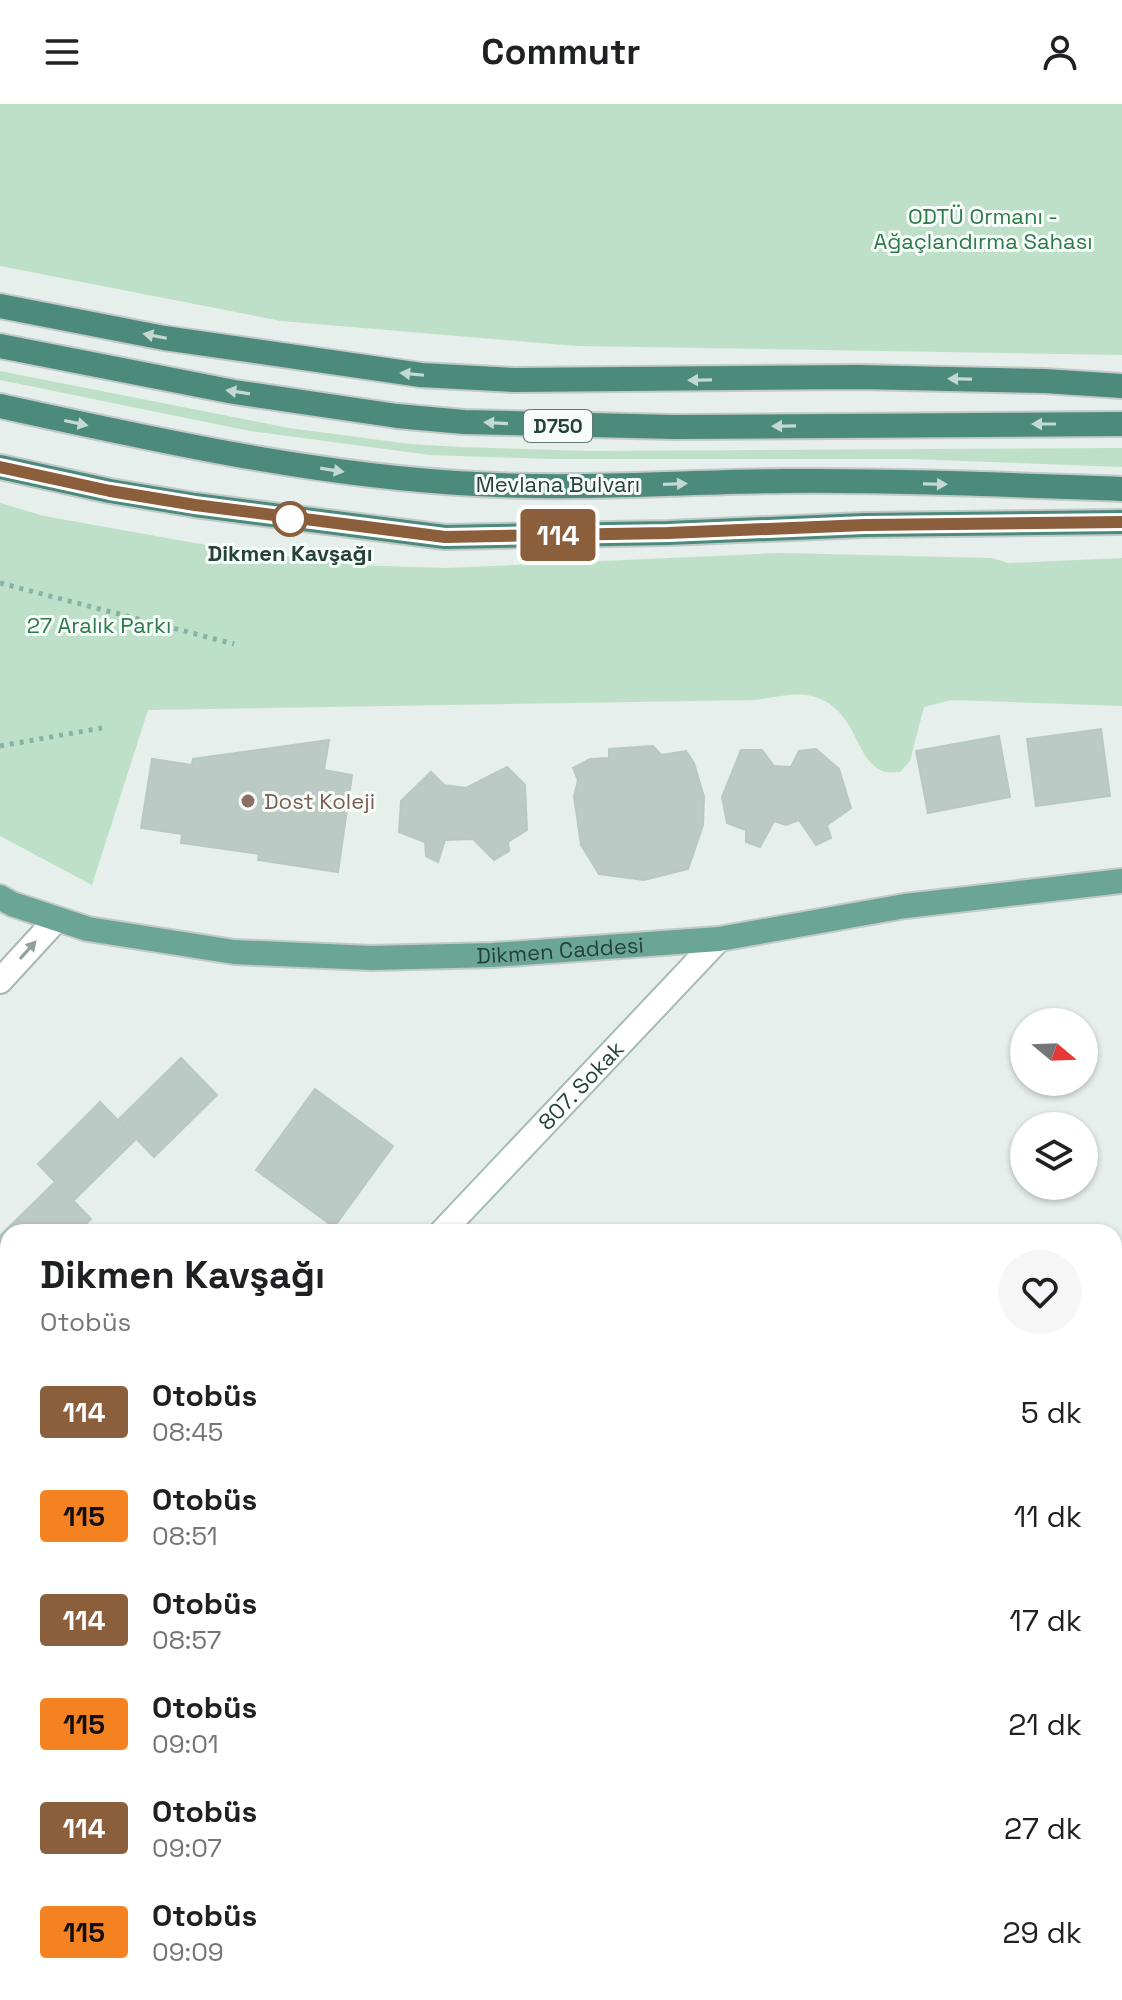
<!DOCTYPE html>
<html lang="tr">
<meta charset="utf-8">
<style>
body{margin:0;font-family:"Space Grotesk",sans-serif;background:#f6f6f6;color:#202124;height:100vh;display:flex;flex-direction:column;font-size:30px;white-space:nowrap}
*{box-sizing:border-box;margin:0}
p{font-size:26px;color:#757577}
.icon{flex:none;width:44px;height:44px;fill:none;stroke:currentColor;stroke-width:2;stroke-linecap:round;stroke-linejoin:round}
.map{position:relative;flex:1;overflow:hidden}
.details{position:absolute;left:0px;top:1120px;width:1122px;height:776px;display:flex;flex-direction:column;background:#fff;border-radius:24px 24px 0 0;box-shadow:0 2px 6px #0004}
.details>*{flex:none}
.badge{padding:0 16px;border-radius:6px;font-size:28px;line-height:52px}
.needle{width:52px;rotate:109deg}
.buttons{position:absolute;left:1010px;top:904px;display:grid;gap:16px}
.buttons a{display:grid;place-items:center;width:88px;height:88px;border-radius:50%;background:#fff;box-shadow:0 2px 6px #0004;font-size:40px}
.map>.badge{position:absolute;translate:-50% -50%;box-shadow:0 0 0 4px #fff}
.round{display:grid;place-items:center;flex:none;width:84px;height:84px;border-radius:42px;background:#f6f6f6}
.head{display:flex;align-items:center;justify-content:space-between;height:136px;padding:0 40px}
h1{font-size:38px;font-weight:700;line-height:60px}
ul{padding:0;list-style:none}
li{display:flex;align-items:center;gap:24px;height:104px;padding:0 40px}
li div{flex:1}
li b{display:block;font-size:30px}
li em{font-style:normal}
li .badge{min-width:88px;font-weight:700;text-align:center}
header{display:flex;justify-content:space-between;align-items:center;height:104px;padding:0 40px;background:#fff;font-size:36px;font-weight:700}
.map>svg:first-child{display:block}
.green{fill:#bfe0c8}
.building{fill:#bbcac4;stroke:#b8c9c2;stroke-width:2}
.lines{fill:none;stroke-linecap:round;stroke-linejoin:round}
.minor-casing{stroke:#a8b8b2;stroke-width:28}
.secondary-casing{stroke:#a4bbb3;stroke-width:28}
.primary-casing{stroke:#c2cac8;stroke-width:28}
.trunk-casing{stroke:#c2cac8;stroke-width:28}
.path{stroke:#86b3a5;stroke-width:5;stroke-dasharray:4 6;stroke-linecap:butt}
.minor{stroke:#fff;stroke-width:24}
.secondary{stroke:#fff;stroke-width:24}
.primary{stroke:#6aa596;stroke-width:24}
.trunk{stroke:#4c8a7c;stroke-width:24}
.oneway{fill:#c4d9d4}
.oneway2{fill:#92a09c}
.line-casing{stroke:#fff;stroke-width:18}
.line{stroke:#8b5e3c;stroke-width:12}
.stop-dot{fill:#fff;stroke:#8b5e3c;stroke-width:4}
.education-dot{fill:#8d6e63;stroke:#f7fbf9;stroke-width:3}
.labels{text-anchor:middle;stroke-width:6;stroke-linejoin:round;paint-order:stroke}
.shield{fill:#f7fbf9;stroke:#637a73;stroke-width:2}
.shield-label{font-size:20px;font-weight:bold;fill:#24423a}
.park-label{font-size:22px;fill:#2d7a4b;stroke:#f7fbf9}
.street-label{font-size:22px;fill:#24423a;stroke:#f7fbf9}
.stop-label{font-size:22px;font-weight:bold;fill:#24423a;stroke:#f7fbf9}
.education-label{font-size:22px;fill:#785e54;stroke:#f7fbf9;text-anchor:start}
</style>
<header><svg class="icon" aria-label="menu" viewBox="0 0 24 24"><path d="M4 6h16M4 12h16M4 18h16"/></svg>Commutr<svg class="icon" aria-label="person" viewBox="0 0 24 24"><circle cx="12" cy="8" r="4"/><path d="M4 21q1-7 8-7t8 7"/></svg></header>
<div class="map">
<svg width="1122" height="1896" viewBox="0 0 1122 1896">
<rect width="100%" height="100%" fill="#e6efeb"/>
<path class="green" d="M0,0H1122V251L576,242L281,217L0,162Z
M0,267L289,324L410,340L462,343L589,347L1122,344V363L910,355H550L430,351L250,327L0,276Z
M0,399L44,412L206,441L353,461L447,464L781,449L992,454L1008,459L1122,454V602L951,596L924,603L910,657L900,668C894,668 887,669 882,667C853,654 857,599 806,591C791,589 771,594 756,596L148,606L92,781L0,732Z"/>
<path class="building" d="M1101,625L1110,692L1036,702L1027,635Z
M999,632L1010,693L928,709L916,647Z
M329,636L324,666L352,671L338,768L258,756L259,750L181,739L182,730L141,724L152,655L192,661L193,655Z
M653,642L661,651L686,647L694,659L704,693L703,721L688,765L644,776L599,770L581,741L574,692L578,676L573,664L590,655L609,654V645Z
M816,645L839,665L851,704L827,721L831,734L816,741L799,716L786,721L774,717L760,743L746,738V726L727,719L722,693L741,646H762L774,662L791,663L799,647Z
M507,663L525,681L527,726L508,738L509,747L494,756L473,735L445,736L438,758L426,752L425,738L399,728L401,697L431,668L444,681L466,684Z
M181,954L217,991L154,1053L118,1016Z
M315,985L393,1042L334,1123L256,1066Z
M100,998L136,1035L73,1097L38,1060Z
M55,1078L91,1115L77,1128H8V1156L0,1148V1132Z
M0,1229L8,1237V1269L0,1278Z
M8,1703V1771L0,1768V1724Z
M0,1849L8,1852V1868L0,1892Z
M618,1888H645L642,1896H615Z
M674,1888H710L723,1896H669Z"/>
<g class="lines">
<g class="minor-casing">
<path id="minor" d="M0,877L56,816"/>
</g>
<g class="secondary-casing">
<g id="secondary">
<path id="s1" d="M442,1128L719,835"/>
<path d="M113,1896L116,1888"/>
</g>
</g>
<g class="primary-casing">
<g id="primary">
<path id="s2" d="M0,793L12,800L88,825L234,848L372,854L493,851L719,835L905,802L1122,777"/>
</g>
</g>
<g class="trunk-casing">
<path id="trunk" d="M0,202L164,234L421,271L514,276L859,273L1044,277L1122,282
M0,242L234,288L397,312L464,318L674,323L1122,320
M0,302C156,336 316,372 476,380C579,386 682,378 784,377C896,376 1010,381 1122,385
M0,363L110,387L195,401L445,433L668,429L865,421L1122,418"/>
</g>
<path class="path" d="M0,479L234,540
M0,642L102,624"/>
<use href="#minor" class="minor"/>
<use href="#secondary" class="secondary"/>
<use href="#primary" class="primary"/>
<use href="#trunk" class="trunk"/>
</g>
<defs><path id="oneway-solid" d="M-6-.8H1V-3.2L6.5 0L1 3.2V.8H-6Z" transform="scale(2)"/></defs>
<g class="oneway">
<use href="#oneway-solid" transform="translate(155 232) rotate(-169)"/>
<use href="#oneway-solid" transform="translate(412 270) rotate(-174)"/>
<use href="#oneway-solid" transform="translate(960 275) rotate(-179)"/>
<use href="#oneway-solid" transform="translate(700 276) rotate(179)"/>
<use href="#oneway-solid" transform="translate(238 288) rotate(-171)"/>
<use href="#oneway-solid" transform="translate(76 319) rotate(12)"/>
<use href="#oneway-solid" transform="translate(496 319) rotate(-177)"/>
<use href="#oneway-solid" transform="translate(1044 320) rotate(180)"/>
<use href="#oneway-solid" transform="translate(784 322) rotate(179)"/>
<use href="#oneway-solid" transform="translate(332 366) rotate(9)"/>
<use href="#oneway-solid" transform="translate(675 380) rotate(-2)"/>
<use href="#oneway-solid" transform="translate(935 380) rotate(1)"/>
</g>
<use class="oneway2" href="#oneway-solid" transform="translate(28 846) rotate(-48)"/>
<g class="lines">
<g class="line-casing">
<path id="line" d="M0,363L110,387L195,401L445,433L668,429L865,421L1122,418"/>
</g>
<use href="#line" class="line"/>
</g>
<circle class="stop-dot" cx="290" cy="415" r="16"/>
<circle class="education-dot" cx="248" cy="697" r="8"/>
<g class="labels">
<rect class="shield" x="524" y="306" width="68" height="32" rx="6"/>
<g class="shield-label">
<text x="558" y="329">D750</text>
</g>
<g class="park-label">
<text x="983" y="120">ODTÜ Ormanı -<tspan x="983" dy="25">Ağaçlandırma Sahası</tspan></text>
<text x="99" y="529">27 Aralık Parkı</text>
</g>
<g class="street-label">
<text x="558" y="388">Mevlana Bulvarı</text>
<text dy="8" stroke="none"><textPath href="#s2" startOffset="568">Dikmen Caddesi</textPath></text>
<text dy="8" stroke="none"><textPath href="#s1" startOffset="202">807. Sokak</textPath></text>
</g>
<g class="stop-label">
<text x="290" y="457">Dikmen Kavşağı</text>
</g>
<g class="education-label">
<text x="264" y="705">Dost Koleji</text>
</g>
</g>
</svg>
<div class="buttons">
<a><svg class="needle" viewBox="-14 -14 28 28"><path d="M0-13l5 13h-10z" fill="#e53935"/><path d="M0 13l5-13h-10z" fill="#757577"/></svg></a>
<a><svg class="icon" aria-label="layers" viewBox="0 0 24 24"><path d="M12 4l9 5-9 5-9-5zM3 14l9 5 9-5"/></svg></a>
</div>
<b class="badge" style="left:558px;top:431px;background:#8b5e3c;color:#fff">114</b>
<section class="details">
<div class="head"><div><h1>Dikmen Kavşağı</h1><p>Otobüs</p></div><a class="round"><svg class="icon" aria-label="heart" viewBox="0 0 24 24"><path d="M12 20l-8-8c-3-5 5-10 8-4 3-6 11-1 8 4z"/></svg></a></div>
<ul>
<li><span class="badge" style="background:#8b5e3c;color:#fff">114</span><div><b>Otobüs</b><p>08:45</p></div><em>5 dk</em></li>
<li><span class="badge" style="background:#f58220;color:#111">115</span><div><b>Otobüs</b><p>08:51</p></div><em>11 dk</em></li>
<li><span class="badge" style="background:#8b5e3c;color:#fff">114</span><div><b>Otobüs</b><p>08:57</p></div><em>17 dk</em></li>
<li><span class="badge" style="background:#f58220;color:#111">115</span><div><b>Otobüs</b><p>09:01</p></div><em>21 dk</em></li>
<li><span class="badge" style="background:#8b5e3c;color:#fff">114</span><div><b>Otobüs</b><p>09:07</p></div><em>27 dk</em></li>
<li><span class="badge" style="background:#f58220;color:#111">115</span><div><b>Otobüs</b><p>09:09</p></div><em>29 dk</em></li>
</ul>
</section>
</div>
